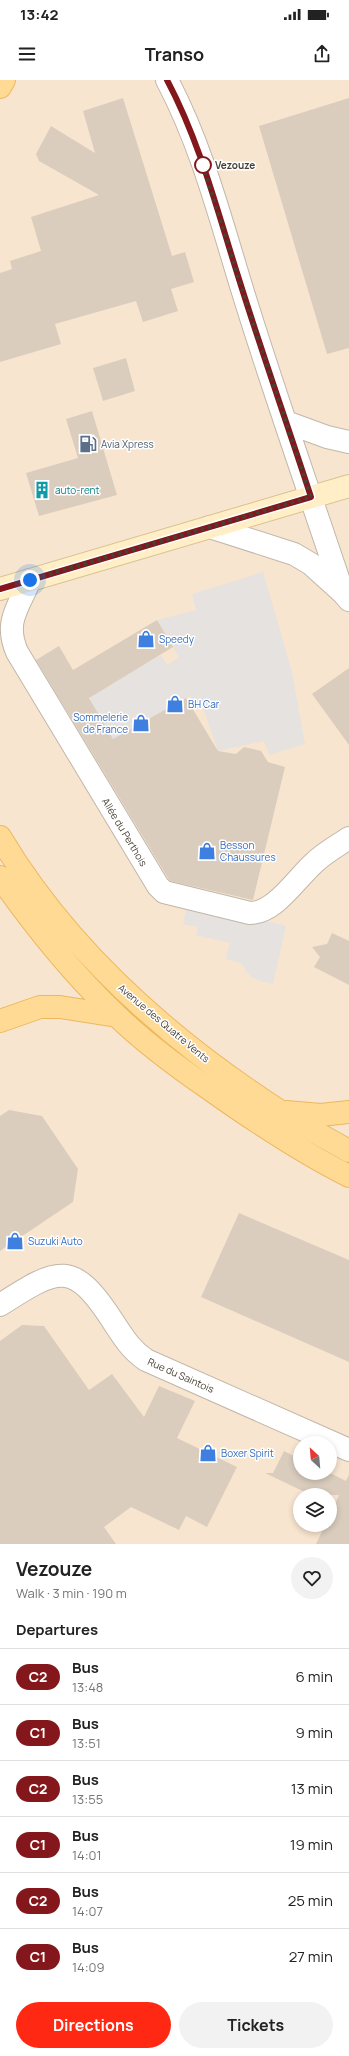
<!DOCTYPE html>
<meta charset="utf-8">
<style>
body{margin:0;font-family:Manrope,sans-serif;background:#f2f2f2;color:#222;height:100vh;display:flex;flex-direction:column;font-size:15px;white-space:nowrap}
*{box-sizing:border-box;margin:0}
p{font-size:13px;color:#767676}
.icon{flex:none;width:22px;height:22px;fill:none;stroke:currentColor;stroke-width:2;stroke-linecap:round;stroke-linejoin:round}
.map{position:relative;height:1464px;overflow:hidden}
.drawer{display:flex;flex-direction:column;background:#fff;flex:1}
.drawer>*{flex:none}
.badge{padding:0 8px;border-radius:13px;font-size:14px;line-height:26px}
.needle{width:26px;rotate:334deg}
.buttons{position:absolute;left:293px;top:1356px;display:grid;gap:8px}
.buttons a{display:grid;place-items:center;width:44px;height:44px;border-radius:50%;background:#fff;box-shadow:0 2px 6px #0003;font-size:20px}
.you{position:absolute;width:20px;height:20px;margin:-10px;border:3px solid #fff;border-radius:50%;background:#1a73e8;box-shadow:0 0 0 6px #1a73e833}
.map>.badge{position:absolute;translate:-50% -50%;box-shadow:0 0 0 2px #fff}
h2{padding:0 16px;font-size:15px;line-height:36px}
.round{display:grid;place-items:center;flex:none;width:42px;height:42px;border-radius:21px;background:#f2f2f2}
.overview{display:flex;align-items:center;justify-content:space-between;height:68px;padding:0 16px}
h1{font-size:19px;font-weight:700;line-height:30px}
.primary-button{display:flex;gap:8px;margin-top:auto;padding:8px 16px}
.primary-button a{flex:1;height:46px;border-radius:24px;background:#ff2813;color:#fff;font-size:16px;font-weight:700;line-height:46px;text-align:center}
.primary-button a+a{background:#f2f2f2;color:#222}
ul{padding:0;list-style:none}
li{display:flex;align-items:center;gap:12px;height:56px;padding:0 16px;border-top:1px solid #e0e0e0}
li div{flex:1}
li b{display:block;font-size:15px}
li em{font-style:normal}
li .badge{min-width:44px;font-weight:700;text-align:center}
.status{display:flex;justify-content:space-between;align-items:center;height:28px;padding:0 20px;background:#fff;direction:ltr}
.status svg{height:11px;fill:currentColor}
header{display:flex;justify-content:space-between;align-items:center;height:52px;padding:0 16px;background:#fff;font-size:18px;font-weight:700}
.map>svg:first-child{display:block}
.commercial{fill:#f8e5d0;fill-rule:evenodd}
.parking{fill:#e5e2df}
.building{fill:#dacdbe}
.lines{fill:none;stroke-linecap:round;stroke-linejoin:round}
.street-casing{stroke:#c1b7a9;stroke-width:24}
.secondary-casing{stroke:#d8c293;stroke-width:24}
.primary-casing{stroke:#ecb85d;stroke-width:24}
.street{stroke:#fff;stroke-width:22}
.secondary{stroke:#ffeec6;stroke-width:22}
.primary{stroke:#ffda95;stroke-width:22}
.line-casing{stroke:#fff;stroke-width:9}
.line{stroke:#83171b;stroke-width:6}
.walk{stroke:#484035;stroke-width:4;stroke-dasharray:0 7.2}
.stop-dot{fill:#fff;stroke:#83171b;stroke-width:2}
.labels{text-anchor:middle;stroke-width:3;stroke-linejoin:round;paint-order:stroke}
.stop-label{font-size:10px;font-weight:bold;fill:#484035;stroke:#fff;text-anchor:start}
.service-label{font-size:10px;fill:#4e5e75;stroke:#fff;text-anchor:start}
.culture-label{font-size:10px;fill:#0d838f;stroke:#fff;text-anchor:start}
.shop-label{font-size:10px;fill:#366cbe;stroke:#fff;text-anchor:start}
.street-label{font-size:10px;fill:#484035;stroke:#fff}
</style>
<div class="status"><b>13:42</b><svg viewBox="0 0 49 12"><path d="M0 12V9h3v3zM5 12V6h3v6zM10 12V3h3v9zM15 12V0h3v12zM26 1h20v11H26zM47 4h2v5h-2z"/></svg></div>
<header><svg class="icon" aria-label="menu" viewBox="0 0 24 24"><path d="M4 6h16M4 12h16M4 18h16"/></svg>Transo<svg class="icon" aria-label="share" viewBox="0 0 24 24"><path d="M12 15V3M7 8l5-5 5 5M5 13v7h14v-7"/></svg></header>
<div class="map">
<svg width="349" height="1464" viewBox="0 0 349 1464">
<rect width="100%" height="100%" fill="#f5f0e7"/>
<path class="commercial" d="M0,0H349V1464H0ZM300,1363H330V1393H300ZM300,1415H330V1445H300Z"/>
<path class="parking" d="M263,492L292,592L305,664L269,675L264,661L218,671L203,627L195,629L190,616L108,662L91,633L96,630L89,617L161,575L167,585L179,578L157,540L196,530L192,514Z
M187,827L250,842H271L286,846L273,904L260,901L250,896L241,883L226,879L230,863L196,855L198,847L183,844Z"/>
<path class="building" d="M123,18L172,176L185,172L194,202L171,209L178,231L143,242L136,221L55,244L61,264L0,282V193L12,189L10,181L41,171L31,137L99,115L39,81L36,74L51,46L95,73L83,31Z
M349,18V268L327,274L259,46Z
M126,278L135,311L103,321L93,288Z
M92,331L117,415L39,436L26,393L78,378L66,339Z
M157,540L173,567L89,618L113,659L186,618L218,671L236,674L244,667L261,671L268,682L285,687L253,820L170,801L168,798L36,580L59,566L73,590Z
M349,588V665L312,614Z
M332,853L349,861V905L314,887L320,877L312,867L327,864Z
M9,1030L42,1036L78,1089L73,1122L0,1171V1036Z
M239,1133L349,1180V1282L201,1217Z
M22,1245L44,1246L89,1310L112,1294L144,1337L159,1306L195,1321L177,1358L237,1387L207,1447L186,1436L179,1450L131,1427L104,1447L116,1464H0V1261Z
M284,1371L300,1379V1393H330L346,1401L349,1395V1464H316L325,1445H330V1435L339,1415H311L265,1393H273Z"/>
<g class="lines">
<g class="street-casing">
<path id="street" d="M167,0C204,70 223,149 247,225C277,321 311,417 343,513L349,520
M286,342L327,357L349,362
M210,447L294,474L311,484L342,512
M30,500C18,528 4,542 17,572L158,806L164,812L250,833C275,833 296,799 314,783C324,773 337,766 349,758
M0,1225C59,1187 73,1179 114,1243C124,1258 131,1270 146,1280L349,1370"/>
</g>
<g class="secondary-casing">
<path id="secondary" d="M0,509L349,406"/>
</g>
<g class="primary-casing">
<path id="primary" d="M0,7L4,0
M0,757C68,871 171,961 281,1032C303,1046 326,1058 349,1071
M0,797C35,847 73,894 117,936C145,963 176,986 208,1008C253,1040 299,1071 349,1096
M0,941L40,927H60L117,936
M286,1032L321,1035L349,1032"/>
</g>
<use href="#street" class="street"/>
<use href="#secondary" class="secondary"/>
<use href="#primary" class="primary"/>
</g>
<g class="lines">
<g class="line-casing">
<path id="line" d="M0,509L311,417C287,343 261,270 238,196C217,130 200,62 167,0"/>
</g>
<use href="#line" class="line"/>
<path class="walk" d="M30,500L311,417L248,228L203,85"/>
</g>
<defs>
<g id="fuel-bare" transform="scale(1.38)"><path d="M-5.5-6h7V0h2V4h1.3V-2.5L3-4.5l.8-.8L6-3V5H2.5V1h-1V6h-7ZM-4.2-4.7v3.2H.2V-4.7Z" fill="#5c6f8a" stroke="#fff" stroke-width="2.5" paint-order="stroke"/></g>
<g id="building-bare" transform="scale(1.38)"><path d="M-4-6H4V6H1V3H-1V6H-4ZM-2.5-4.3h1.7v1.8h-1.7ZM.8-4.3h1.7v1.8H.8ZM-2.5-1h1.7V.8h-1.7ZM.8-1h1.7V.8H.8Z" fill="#0f9aa8" stroke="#fff" stroke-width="2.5" paint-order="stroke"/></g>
<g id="shop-bare" transform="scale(1.38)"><path d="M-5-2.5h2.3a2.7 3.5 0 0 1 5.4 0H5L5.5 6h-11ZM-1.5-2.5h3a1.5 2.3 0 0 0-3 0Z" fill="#3f7fe0" stroke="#fff" stroke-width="2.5" paint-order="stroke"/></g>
</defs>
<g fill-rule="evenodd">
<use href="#fuel-bare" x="88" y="364"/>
<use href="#building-bare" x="42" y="410"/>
<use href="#shop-bare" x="146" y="559"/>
<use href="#shop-bare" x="175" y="624"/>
<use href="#shop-bare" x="141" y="643"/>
<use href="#shop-bare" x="207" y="771"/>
<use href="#shop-bare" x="15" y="1161"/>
<use href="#shop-bare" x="208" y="1373"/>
</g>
<circle class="stop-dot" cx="203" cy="85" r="8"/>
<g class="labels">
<g class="stop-label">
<text x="215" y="89">Vezouze</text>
</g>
<g class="service-label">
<text x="101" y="368">Avia Xpress</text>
</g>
<g class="culture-label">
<text x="55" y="414">auto-rent</text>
</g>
<g class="shop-label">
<text x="159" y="563">Speedy</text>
<text x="188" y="628">BH Car</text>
<text x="128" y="641" text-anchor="end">Sommelerie<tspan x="128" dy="12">de France</tspan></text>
<text x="220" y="769">Besson<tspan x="220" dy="12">Chaussures</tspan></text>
<text x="28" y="1165">Suzuki Auto</text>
<text x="221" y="1377">Boxer Spirit</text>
</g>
<g class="street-label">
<text transform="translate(125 752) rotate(59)" y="4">Allée du Perthois</text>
<text transform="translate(164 943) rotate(40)" y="4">Avenue des Quatre Vents</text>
<text transform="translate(181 1295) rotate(24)" y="4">Rue du Saintois</text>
</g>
</g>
</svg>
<div class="buttons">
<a><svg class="needle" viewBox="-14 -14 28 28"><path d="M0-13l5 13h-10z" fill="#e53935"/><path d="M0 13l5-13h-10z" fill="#767676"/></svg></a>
<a><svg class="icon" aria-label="layers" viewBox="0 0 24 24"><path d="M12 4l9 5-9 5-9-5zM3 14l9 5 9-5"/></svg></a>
</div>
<div class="you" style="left:30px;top:500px"></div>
</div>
<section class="drawer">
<div class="overview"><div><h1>Vezouze</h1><p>Walk · 3 min · 190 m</p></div><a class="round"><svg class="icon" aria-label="heart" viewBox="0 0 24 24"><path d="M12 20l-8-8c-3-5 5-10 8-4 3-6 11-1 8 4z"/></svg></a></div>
<h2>Departures</h2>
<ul>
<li><span class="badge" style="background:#83171b;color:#fff">C2</span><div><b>Bus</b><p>13:48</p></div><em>6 min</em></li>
<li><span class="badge" style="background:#83171b;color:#fff">C1</span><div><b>Bus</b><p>13:51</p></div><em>9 min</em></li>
<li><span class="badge" style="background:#83171b;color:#fff">C2</span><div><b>Bus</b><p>13:55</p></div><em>13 min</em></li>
<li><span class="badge" style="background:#83171b;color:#fff">C1</span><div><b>Bus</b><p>14:01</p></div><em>19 min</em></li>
<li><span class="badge" style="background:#83171b;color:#fff">C2</span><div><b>Bus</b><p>14:07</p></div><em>25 min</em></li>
<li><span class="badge" style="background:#83171b;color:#fff">C1</span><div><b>Bus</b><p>14:09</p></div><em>27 min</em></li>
</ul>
<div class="primary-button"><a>Directions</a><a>Tickets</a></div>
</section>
